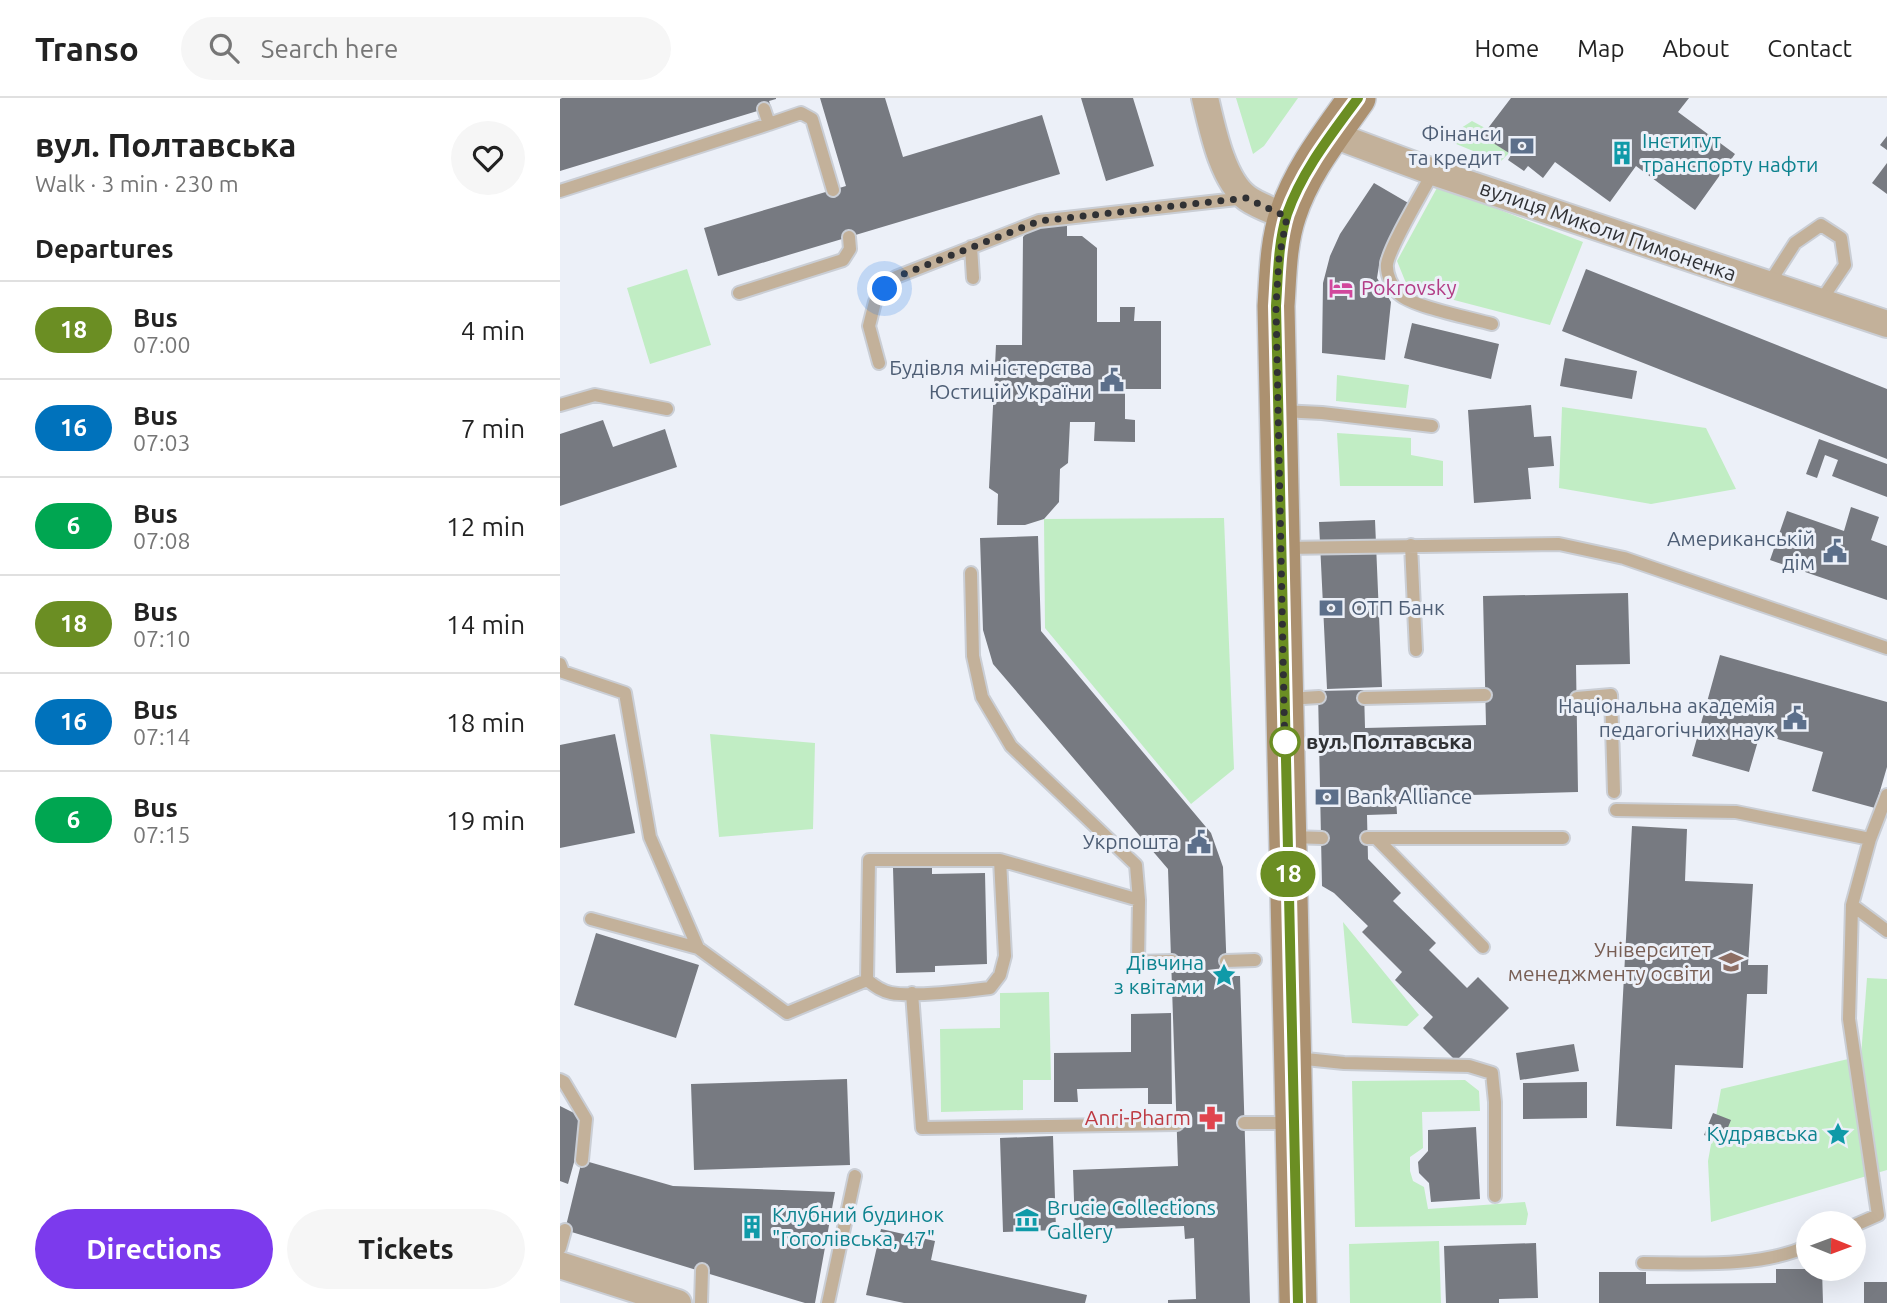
<!DOCTYPE html>
<meta charset="utf-8">
<style>
body{margin:0;font-family:Ubuntu,sans-serif;background:#f6f6f6;color:#222;height:100vh;display:flex;flex-direction:column;font-size:26px;white-space:nowrap}
*{box-sizing:border-box;margin:0}
p{font-size:23px;color:#767676}
.icon{flex:none;width:38px;height:38px;fill:none;stroke:currentColor;stroke-width:2;stroke-linecap:round;stroke-linejoin:round}
.map{position:relative;flex:1;overflow:hidden}
.details{display:flex;flex-direction:column;background:#fff;width:560px}
.details>*{flex:none}
.badge{padding:0 14px;border-radius:23px;font-size:24px;line-height:46px}
.needle{width:46px;rotate:91deg}
.fabs{position:absolute;left:1236px;top:1113px;display:grid;gap:14px}
.fabs a{display:grid;place-items:center;width:70px;height:70px;border-radius:50%;background:#fff;box-shadow:0 7px 28px #0002;font-size:35px}
.you{position:absolute;width:35px;height:35px;margin:-18px;border:5px solid #fff;border-radius:50%;background:#1a73e8;box-shadow:0 0 0 10px #1a73e833}
.map>.badge{position:absolute;translate:-50% -50%;box-shadow:0 0 0 4px #fff}
h2{padding:0 35px;font-size:26px;line-height:63px}
.round{display:grid;place-items:center;flex:none;width:74px;height:74px;border-radius:37px;background:#f6f6f6}
.headline{display:flex;align-items:center;justify-content:space-between;height:119px;padding:0 35px}
h1{font-size:33px;font-weight:600;line-height:52px}
.action{display:flex;gap:14px;margin-top:auto;padding:14px 35px}
.action a{flex:1;height:80px;border-radius:42px;background:#7c3aed;color:#fff;font-size:28px;font-weight:600;line-height:80px;text-align:center}
.action a+a{background:#f6f6f6;color:#222}
ul{padding:0;list-style:none}
li{display:flex;align-items:center;gap:21px;height:98px;padding:0 35px;border-top:2px solid #e0e0e0}
li div{flex:1}
li b{display:block;font-size:26px}
li em{font-style:normal}
li .badge{min-width:77px;font-weight:700;text-align:center}
header{display:flex;align-items:center;gap:42px;box-sizing:border-box;height:98px;padding:0 35px;background:#fff;border-bottom:2px solid #e0e0e0}
header strong{font-size:33px}
nav{display:flex;gap:38px;margin-inline-start:auto;font-size:24px}
.search{width:490px;height:63px;background:#f6f6f6;display:flex;align-items:center;gap:18px;box-sizing:border-box;padding:0 24px;border-radius:38px;color:#767676;font-size:26px}
main{display:flex;flex:1;min-height:0}
.map>svg:first-child{display:block}
.green{fill:#c1edc4}
.building{fill:#777a81}
.lines{fill:none;stroke-linecap:round;stroke-linejoin:round}
.lane-casing{stroke:#caced5;stroke-width:16}
.street-casing{stroke:#caced5;stroke-width:30}
.secondary-casing{stroke:#caced5;stroke-width:40}
.lane{stroke:#c3b19a;stroke-width:12}
.street{stroke:#c3b19a;stroke-width:26}
.secondary{stroke:#ac9170;stroke-width:37}
.line-casing{stroke:#fff;stroke-width:16}
.line{stroke:#6b8e23;stroke-width:10}
.walk{stroke:#303134;stroke-width:7;stroke-dasharray:0 12.6}
.stop-dot{fill:#fff;stroke:#6b8e23;stroke-width:3.5}
.labels{text-anchor:middle;stroke-width:6;stroke-linejoin:round;paint-order:stroke}
.service-label{font-size:21px;fill:#4e5e75;stroke:#ecf0f8;text-anchor:end}
.culture-label{font-size:21px;fill:#0d838f;stroke:#ecf0f8;text-anchor:start}
.street-label{font-size:21px;fill:#303134;stroke:#ecf0f8}
.hotel-label{font-size:21px;fill:#b23c85;stroke:#ecf0f8;text-anchor:start}
.stop-label{font-size:21px;font-weight:bold;fill:#303134;stroke:#ecf0f8;text-anchor:start}
.education-label{font-size:21px;fill:#785e54;stroke:#ecf0f8;text-anchor:end}
.health-label{font-size:21px;fill:#be3a42;stroke:#ecf0f8;text-anchor:end}
</style>
<header>
<strong>Transo</strong>
<div class="search"><svg class="icon" aria-label="search" viewBox="0 0 24 24"><circle cx="10" cy="10" r="6"/><path d="M15 15l6 6"/></svg>Search here</div>
<nav><a>Home</a><a>Map</a><a>About</a><a>Contact</a></nav>
</header>
<main>
<section class="details">
<div class="headline"><div><h1>вул. Полтавська</h1><p>Walk · 3 min · 230 m</p></div><a class="round"><svg class="icon" aria-label="heart" viewBox="0 0 24 24"><path d="M12 20l-8-8c-3-5 5-10 8-4 3-6 11-1 8 4z"/></svg></a></div>
<h2>Departures</h2>
<ul>
<li><span class="badge" style="background:#6b8e23;color:#fff">18</span><div><b>Bus</b><p>07:00</p></div><em>4 min</em></li>
<li><span class="badge" style="background:#0072bc;color:#fff">16</span><div><b>Bus</b><p>07:03</p></div><em>7 min</em></li>
<li><span class="badge" style="background:#00a651;color:#fff">6</span><div><b>Bus</b><p>07:08</p></div><em>12 min</em></li>
<li><span class="badge" style="background:#6b8e23;color:#fff">18</span><div><b>Bus</b><p>07:10</p></div><em>14 min</em></li>
<li><span class="badge" style="background:#0072bc;color:#fff">16</span><div><b>Bus</b><p>07:14</p></div><em>18 min</em></li>
<li><span class="badge" style="background:#00a651;color:#fff">6</span><div><b>Bus</b><p>07:15</p></div><em>19 min</em></li>
</ul>
<div class="action"><a>Directions</a><a>Tickets</a></div>
</section>
<div class="map">
<svg width="1327" height="1205" viewBox="0 0 1327 1205">
<rect width="100%" height="100%" fill="#ecf0f8"/>
<path class="green" d="M676,0H738L704,48L693,56Z
M912,23L927,31L923,38L949,55L940,64L884,41Z
M878,88L1023,144L990,227L848,190L837,163Z
M127,171L151,247L90,266L67,190Z
M777,277L849,287L846,310L776,303Z
M1002,309L1146,330L1176,391L1091,406L999,390Z
M777,335L851,340V357L883,363V388H780Z
M664,420L674,671L631,706L485,530L484,421Z
M150,636L255,645L253,731L159,739Z
M783,824L859,917L847,928L792,925Z
M1307,880L1327,881V1072L1151,1124L1148,1063L1161,991L1301,958Z
M489,894L491,982H463V1012L381,1014L380,931L440,930V895Z
M905,982L919,993L920,1013L862,1014L863,1050L850,1059V1073L853,1083L864,1089L868,1111L965,1104L968,1116L966,1127L795,1129L792,983Z
M879,1143L881,1205H790L789,1146Z"/>
<path class="building" d="M2,0H216V1L209,3L211,9L0,73V1Z
M260,0H325L343,59L482,17L500,76L158,178L144,130L286,88Z
M521,0H573L594,68L546,83Z
M951,0H1129L1118,14L1175,56L1135,112L1076,68L1050,104L995,64L983,80L968,68L964,73L948,62L951,57L949,55L922,38Z
M1327,38V52L1320,47Z
M1327,65V96L1312,85Z
M814,85L850,106L820,161L817,180L831,204L825,262L762,255L763,185L770,158L780,136Z
M507,124V138H522L537,150V224H560V209H575L574,223H601V291H565V321L575,322V344L534,343L535,324H510L508,365L500,371L499,404L484,421L465,427H437L438,396L429,390L436,247H462L463,139L474,127Z
M1026,171L1327,291V361L1002,233Z
M852,225L939,246L931,281L844,260Z
M1005,260L1077,273L1072,301L1000,288Z
M971,307L974,339L991,338L994,368L968,370L971,401L914,405L908,312Z
M43,322L53,349L105,331L117,369L0,408V336Z
M1259,341L1327,366V399L1272,378L1278,362L1265,357L1257,380L1246,376Z
M1291,409L1319,419L1311,442L1327,448V502L1210,462L1227,413L1284,433Z
M815,422L822,589L767,591L759,424Z
M478,438L481,533L651,735L663,769L667,878H680L690,1205H608V1202L636,1201L634,1140L625,1141L624,1128L515,1132L513,1072L618,1068L608,771L433,566L423,532L420,440Z
M1068,495L1070,566L1016,567L1018,694L836,699L837,716L807,717L808,761L841,795L833,803L876,845L869,852L907,890L918,879L949,910L896,963L863,930L873,919L835,882L842,874L802,834L808,828L774,795L762,788L758,593L804,592L805,630L926,627L923,498Z
M1160,557L1327,604V669L1315,710L1252,693L1263,654L1200,636L1189,674L1132,658Z
M55,636L75,735L0,750V647Z
M1072,728L1127,731L1125,783L1193,786L1188,867H1208L1207,896H1187L1183,970L1115,967L1112,1031L1056,1028Z
M372,769V776L425,775L427,866L375,868V874L336,875L333,770Z
M36,835L139,867L116,940L14,907Z
M611,915L612,1006H588V990L517,991L518,1004H494V955L571,954V916Z
M1014,946L1019,973L960,982L956,955Z
M287,981L290,1067L134,1072L131,986Z
M1027,984V1020L963,1021V985Z
M0,1008L26,1021L8,1086L0,1083Z
M1153,1015L1171,1022L1162,1044L1144,1037Z
M916,1029L920,1101L871,1104L869,1085L859,1075L858,1064L868,1053V1032Z
M493,1038L496,1132L443,1134L440,1040Z
M22,1062L113,1088L275,1094L255,1205H245L5,1132Z
M321,1131L375,1143L371,1162L527,1197L525,1205H344L306,1197Z
M976,1145L978,1200L939,1201V1205H886L884,1148Z
M1216,1171H1262L1263,1205H1039V1174H1086V1186L1216,1185Z
M1304,1184H1327V1205H1304Z"/>
<g class="lines">
<g class="lane-casing">
<path id="lane" d="M204,11L209,26L241,15L252,21L273,92
M873,74C863,94 830,147 827,166C826,176 832,189 839,196C853,209 911,220 932,226
M0,93L209,26
M411,149L413,180
M1208,187L1235,145L1261,127L1281,140L1285,167L1260,204
M179,195L283,162L290,151L289,139
M319,265L309,228L315,204L336,179L479,123L686,100
M0,307L35,297L107,311
M721,313L762,315L872,328
M851,447L856,552
M724,450L999,446L1064,460L1327,550
M411,475L413,558L422,599L451,648L576,767L579,802L578,864L612,863
M0,566L3,574L65,595L90,739L138,850
M804,600L925,597
M1017,600L1051,597L1054,694
M728,601L759,599
M1056,712L1176,714L1310,741
M731,739L762,740
M807,740H1003
M816,740L923,849
M1292,807L1327,833
M31,821L138,850L227,915L307,882
M666,863L695,862
M307,882L309,762H440L579,802
M307,882C315,888 321,893 331,895C352,899 408,893 430,890L440,877L445,858L440,762
M352,895L362,1030L617,1026
M736,960L784,965L909,968L932,975L935,1004V1098
M0,982L4,984L26,1021L22,1062
M684,1025H730
M1293,1128L1318,1117L1289,921L1292,807L1310,741L1327,697
M0,1150L5,1132
M1083,1165C1135,1165 1199,1170 1248,1148
M141,1205L142,1172
M268,1205L295,1078"/>
</g>
<g class="street-casing">
<path id="street" d="M645,0C652,29 662,82 687,100C698,108 714,113 727,119
M771,36L873,74L1327,226
M0,1167L118,1205"/>
</g>
<g class="secondary-casing">
<path id="secondary" d="M738,1205L716,208C718,178 718,145 728,116C742,73 771,37 797,0"/>
</g>
<use href="#lane" class="lane"/>
<use href="#street" class="street"/>
<use href="#secondary" class="secondary"/>
</g>
<g class="lines">
<g class="line-casing">
<path id="line" d="M738,1205L716,208C718,178 718,145 727,116C742,73 771,37 798,0"/>
</g>
<use href="#line" class="line"/>
<path class="walk" d="M325,191L336,179L479,123L686,100L727,119L719,160L716,208L725,656V644"/>
</g>
<defs>
<g id="bank-bare" transform="scale(1.89)"><path d="M-6-4H6V4H-6ZM0-2.3a2.3 2.3 0 1 0 0 4.6a2.3 2.3 0 1 0 0-4.6Z" fill="#5c6f8a" stroke="#ecf0f8" stroke-width="2.5" paint-order="stroke"/></g>
<g id="building-bare" transform="scale(1.89)"><path d="M-4-6H4V6H1V3H-1V6H-4ZM-2.5-4.3h1.7v1.8h-1.7ZM.8-4.3h1.7v1.8H.8ZM-2.5-1h1.7V.8h-1.7ZM.8-1h1.7V.8H.8Z" fill="#0f9aa8" stroke="#ecf0f8" stroke-width="2.5" paint-order="stroke"/></g>
<g id="hotel-bare" transform="scale(1.89)"><path d="M-6-4.5h1.5V1H6V5H4.5V3h-9V5H-6ZM-4 0a1.8 1.8 0 1 1 3.6 0ZM.5 0V-2.5h3Q6-2.5 6 0Z" fill="#d1479c" stroke="#ecf0f8" stroke-width="2.5" paint-order="stroke"/></g>
<g id="civic-bare" transform="scale(1.89)"><path d="M-.6-6.5H3V-4.5H.6V-3L4-1V1h2V6H-6V1h2V-1L-.6-3ZM-1.2 2.5V6h2.4V2.5Z" fill="#5c6f8a" stroke="#ecf0f8" stroke-width="2.5" paint-order="stroke"/></g>
<g id="university-bare" transform="scale(1.89)"><path d="M0-5L7-2L0 1L-7-2ZM-4 1L0 2.5L4 1V4Q0 6-4 4Z" fill="#8d6e63" stroke="#ecf0f8" stroke-width="2.5" paint-order="stroke"/></g>
<g id="sight-bare" transform="scale(1.89)"><path d="M0-6L1.8-2.2L6-1.7L2.9 1.2L3.7 5.4L0 3.3L-3.7 5.4L-2.9 1.2L-6-1.7L-1.8-2.2Z" fill="#0f9aa8" stroke="#ecf0f8" stroke-width="2.5" paint-order="stroke"/></g>
<g id="pharmacy-bare" transform="scale(1.89)"><path d="M-2-6h4v4h4v4h-4v4h-4v-4h-4v-4h4Z" fill="#e0444e" stroke="#ecf0f8" stroke-width="2.5" paint-order="stroke"/></g>
<g id="museum-bare" transform="scale(1.89)"><path d="M0-6L6-3V-2H-6V-3ZM-5-1h2V3h-2ZM-1-1h2V3h-2ZM3-1h2V3H3ZM-6 4H6V6H-6Z" fill="#0f9aa8" stroke="#ecf0f8" stroke-width="2.5" paint-order="stroke"/></g>
</defs>
<g fill-rule="evenodd">
<use href="#bank-bare" x="962" y="48"/>
<use href="#building-bare" x="1062" y="55"/>
<use href="#hotel-bare" x="781" y="190"/>
<use href="#civic-bare" x="552" y="282"/>
<use href="#civic-bare" x="1275" y="453"/>
<use href="#bank-bare" x="771" y="510"/>
<use href="#civic-bare" x="1235" y="620"/>
<use href="#bank-bare" x="767" y="699"/>
<use href="#civic-bare" x="639" y="744"/>
<use href="#university-bare" x="1171" y="864"/>
<use href="#sight-bare" x="664" y="877"/>
<use href="#pharmacy-bare" x="651" y="1020"/>
<use href="#sight-bare" x="1278" y="1036"/>
<use href="#museum-bare" x="467" y="1122"/>
<use href="#building-bare" x="192" y="1129"/>
</g>
<circle class="stop-dot" cx="725" cy="644" r="14"/>
<g class="labels">
<g class="service-label">
<text x="942" y="43">Фінанси<tspan x="942" dy="24">та кредит</tspan></text>
<text x="532" y="277">Будівля міністерства<tspan x="532" dy="24">Юстицій України</tspan></text>
<text x="1255" y="448">Американськiй<tspan x="1255" dy="24">дiм</tspan></text>
<text x="791" y="517" text-anchor="start">ОТП Банк</text>
<text x="1215" y="615">Національна академія<tspan x="1215" dy="24">педагогічних наук</tspan></text>
<text x="787" y="706" text-anchor="start">Bank Alliance</text>
<text x="619" y="751">Укрпошта</text>
</g>
<g class="culture-label">
<text x="1082" y="50">Інститут<tspan x="1082" dy="24">транспорту нафти</tspan></text>
<text x="644" y="872" text-anchor="end">Дівчина<tspan x="644" dy="24">з квітами</tspan></text>
<text x="1258" y="1043" text-anchor="end">Кудрявська</text>
<text x="487" y="1117">Brucie Collections<tspan x="487" dy="24">Gallery</tspan></text>
<text x="212" y="1124">Клубний будинок<tspan x="212" dy="24">"Гоголівська, 47"</tspan></text>
</g>
<g class="street-label">
<text transform="translate(1048 133) rotate(19)" y="7">вулиця Миколи Пимоненка</text>
</g>
<g class="hotel-label">
<text x="801" y="197">Pokrovsky</text>
</g>
<g class="stop-label">
<text x="746" y="651">вул. Полтавська</text>
</g>
<g class="education-label">
<text x="1151" y="859">Університет<tspan x="1151" dy="24">менеджменту освіти</tspan></text>
</g>
<g class="health-label">
<text x="631" y="1027">Anri-Pharm</text>
</g>
</g>
</svg>
<div class="fabs">
<a><svg class="needle" viewBox="-14 -14 28 28"><path d="M0-13l5 13h-10z" fill="#e53935"/><path d="M0 13l5-13h-10z" fill="#767676"/></svg></a>
</div>
<div class="you" style="left:325px;top:191px"></div>
<b class="badge" style="left:728px;top:776px;background:#6b8e23;color:#fff">18</b>
</div>
</main>
